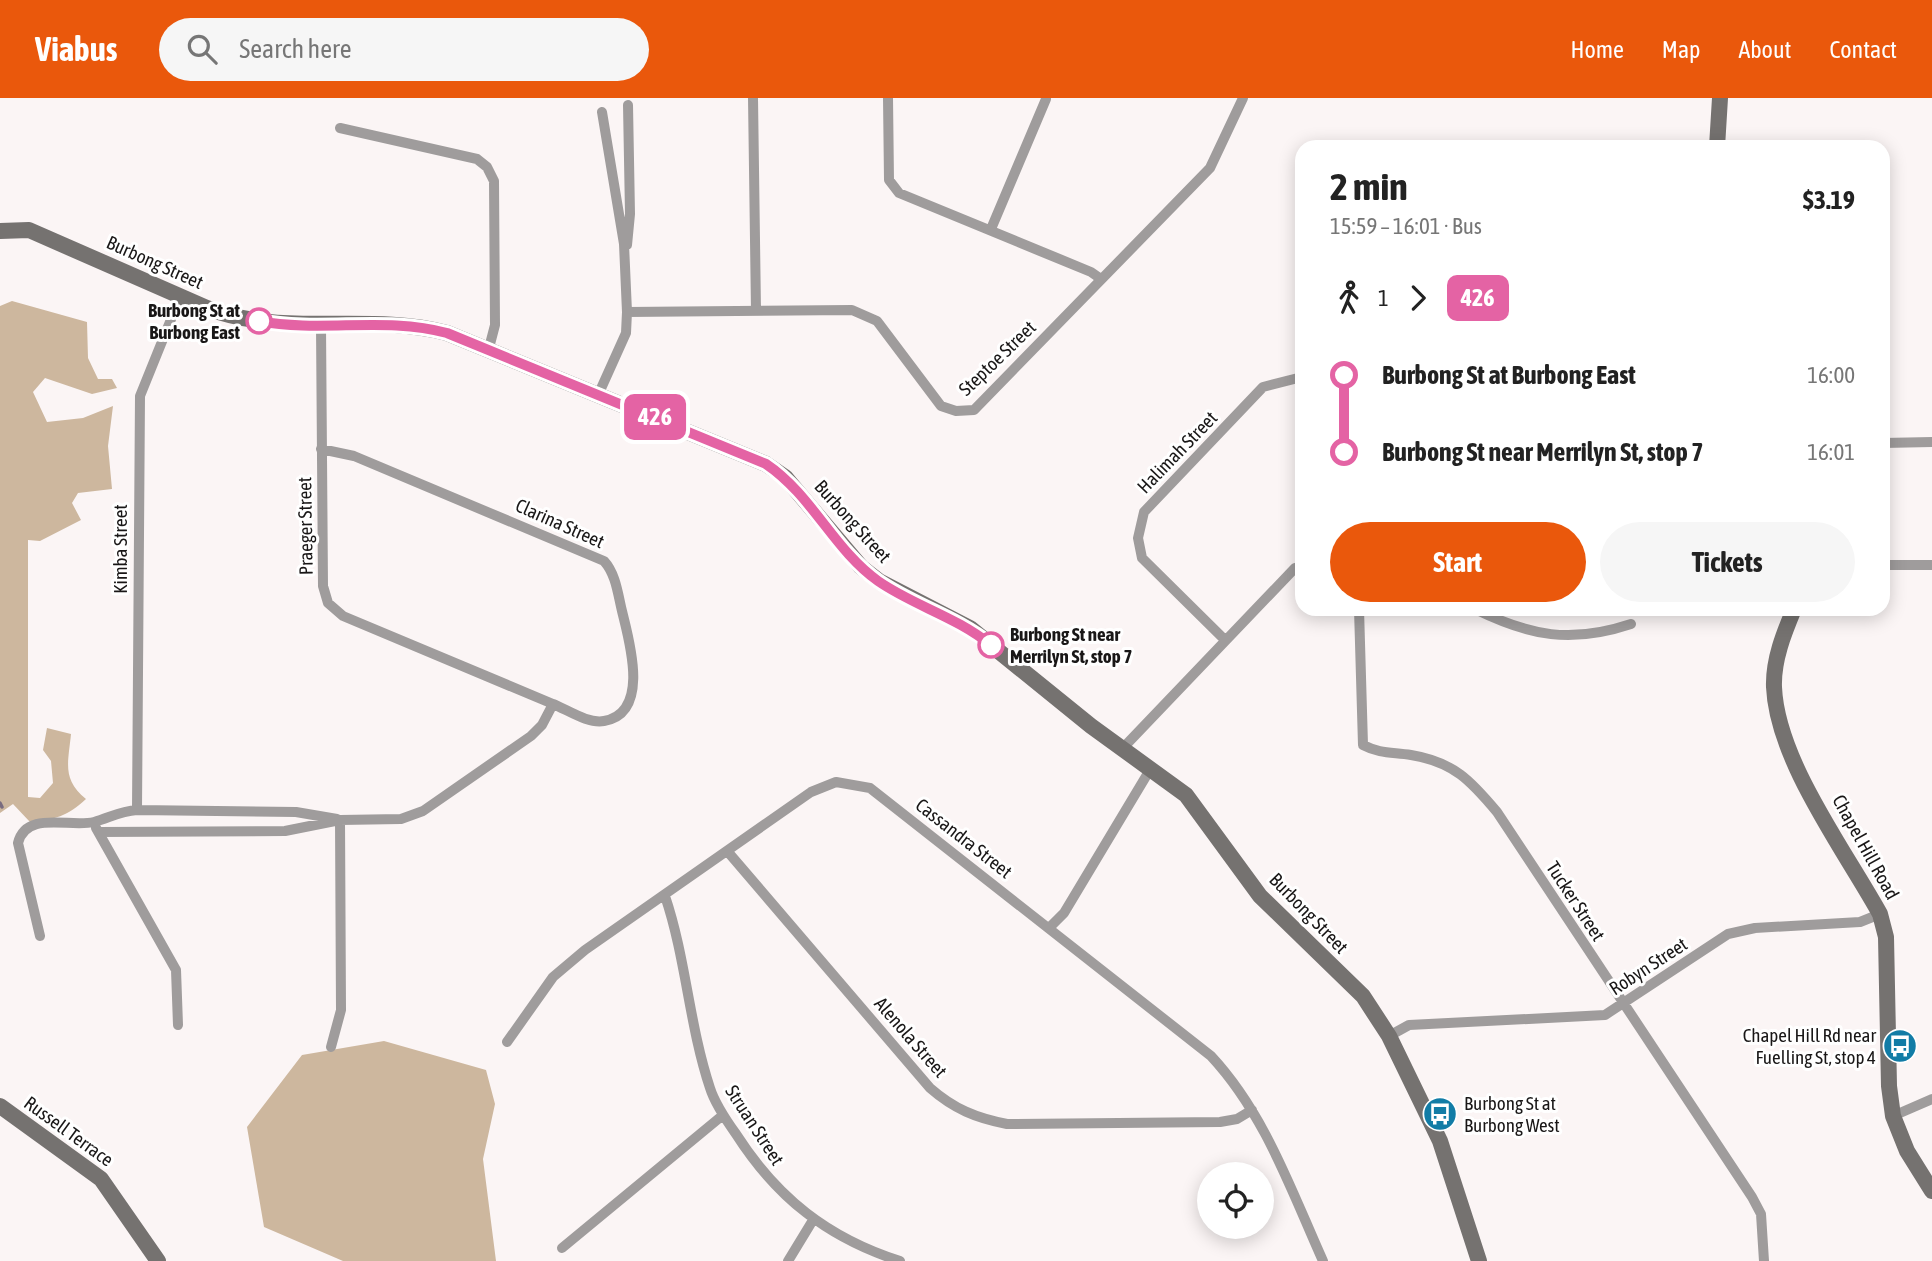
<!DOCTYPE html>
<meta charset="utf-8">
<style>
body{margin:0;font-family:"Asap Condensed",sans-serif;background:#f6f6f6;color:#222;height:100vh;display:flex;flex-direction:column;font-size:26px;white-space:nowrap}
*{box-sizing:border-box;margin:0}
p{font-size:23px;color:#767676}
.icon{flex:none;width:38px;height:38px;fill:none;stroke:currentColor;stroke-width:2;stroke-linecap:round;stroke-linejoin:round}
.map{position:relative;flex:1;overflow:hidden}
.side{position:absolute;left:1295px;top:42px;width:595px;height:476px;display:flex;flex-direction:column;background:#fff;border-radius:21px;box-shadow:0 4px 18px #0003}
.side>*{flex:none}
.badge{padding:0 14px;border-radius:10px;font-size:24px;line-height:46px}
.buttons{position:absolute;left:1197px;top:1064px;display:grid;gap:14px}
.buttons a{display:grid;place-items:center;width:77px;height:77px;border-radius:50%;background:#fff;box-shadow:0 4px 18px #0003;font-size:35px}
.map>.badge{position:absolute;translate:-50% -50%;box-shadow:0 0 0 4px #fff}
.legs{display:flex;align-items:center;gap:10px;height:77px;padding:0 35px;font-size:23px}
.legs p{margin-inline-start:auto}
.summary{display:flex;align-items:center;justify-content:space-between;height:119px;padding:0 35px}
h1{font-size:38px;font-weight:700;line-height:52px}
.cta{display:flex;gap:14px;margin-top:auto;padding:14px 35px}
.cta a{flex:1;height:80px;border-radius:42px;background:#ea580c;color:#fff;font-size:28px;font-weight:700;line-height:80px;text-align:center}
.cta a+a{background:#f6f6f6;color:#222}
ul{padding:0 35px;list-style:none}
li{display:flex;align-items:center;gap:24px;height:77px;font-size:26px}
li i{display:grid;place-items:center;width:10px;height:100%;margin:0 9px;background:currentColor}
li i::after{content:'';width:18px;height:18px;margin:-9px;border:5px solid;border-radius:50%;background:#fff}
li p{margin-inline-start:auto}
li:first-child i{background:linear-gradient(#0000 50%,currentColor 0)}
li:last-child i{background:linear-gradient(currentColor 50%,#0000 0)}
header{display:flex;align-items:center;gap:42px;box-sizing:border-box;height:98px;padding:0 35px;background:#ea580c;color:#fff}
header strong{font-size:33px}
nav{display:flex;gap:38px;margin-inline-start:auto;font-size:24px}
.search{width:490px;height:63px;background:#f6f6f6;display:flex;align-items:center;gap:18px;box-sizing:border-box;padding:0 24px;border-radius:38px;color:#767676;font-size:26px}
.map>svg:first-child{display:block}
.forest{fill:#cdb79e}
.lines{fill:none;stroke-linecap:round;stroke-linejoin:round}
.stream{stroke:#7a6c7f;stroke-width:3.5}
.street{stroke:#9f9c9c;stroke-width:10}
.secondary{stroke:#757270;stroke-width:16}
.line-1-casing{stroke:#fff;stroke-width:16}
.line-1{stroke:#e463a4;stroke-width:10}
.stop-1-dot{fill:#fff;stroke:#e463a4;stroke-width:3.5}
.labels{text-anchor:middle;stroke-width:6;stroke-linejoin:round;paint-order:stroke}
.street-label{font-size:19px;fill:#191717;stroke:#fff}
.stop-label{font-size:19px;font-weight:bold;fill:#191717;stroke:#fff;text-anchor:end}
.poi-label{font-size:19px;fill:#191717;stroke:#fff;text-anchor:end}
</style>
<header>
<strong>Viabus</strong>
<div class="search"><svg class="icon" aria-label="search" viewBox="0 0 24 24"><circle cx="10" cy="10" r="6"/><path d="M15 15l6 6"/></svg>Search here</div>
<nav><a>Home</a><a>Map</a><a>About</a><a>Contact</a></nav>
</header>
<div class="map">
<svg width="1932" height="1163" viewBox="0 0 1932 1163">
<rect width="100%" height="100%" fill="#fbf5f5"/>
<path class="forest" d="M12,203L87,224L88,260L98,281H112L117,290L92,296L45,280L33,294L47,324L83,320L113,308L108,348L112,391L78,395L72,405L81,422L40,443L28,442V699L40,700L53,685L51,663L43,652L47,630L71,636C68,666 62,681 86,701C68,718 54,722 30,724L13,706L0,715V208Z
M384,943L486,972L495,1006L483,1061L496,1163H343L264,1129L247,1029L302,957Z"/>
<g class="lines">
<path class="stream" d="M0,705L2,709"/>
<path class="street" d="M753,0L756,213
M888,0L889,82L899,95L1091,174L1101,181
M602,14L624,146L627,214
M340,30L477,61L487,69L494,83L495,227L489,250
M991,131L1046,1
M627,147L630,116L628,7
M321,228L323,488L328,505L343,518L553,606
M599,295L626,235L627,214L852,212L877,223L941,308L956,313L974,312L1210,70L1243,0
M1883,345L1932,344
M1883,467H1932
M1359,511L1363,647C1380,656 1393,654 1411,657C1454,664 1471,683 1497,714L1752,1099L1761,1116L1764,1163
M1475,511C1530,538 1571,546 1631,526
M1225,542L1142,460L1138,440L1144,414L1263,289L1302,279
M1122,651L1295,470L1302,468
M137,712L140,298L180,199
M96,730L176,872L178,927
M99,734L285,733L340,722L401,721L423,713L531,638L542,627L553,606C568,612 588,626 604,623C651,615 629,542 622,513C618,497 616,476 604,463L354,358L321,351
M728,754L930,990C954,1011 976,1020 1007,1026L1220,1024L1237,1021L1252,1012
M665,798C686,860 689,927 710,990C715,1006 726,1022 736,1036C777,1100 828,1140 900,1163
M1050,829L1064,815L1151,670
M40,838L18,745C26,712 70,730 94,724C109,720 120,713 137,712L296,714L337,721
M1389,938L1409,927L1605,917L1728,836L1755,830L1860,824L1880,816
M507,944L553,879L585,852L811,694L836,684L870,690L1211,958C1265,1016 1291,1092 1323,1163
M331,949L341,912L340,722
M1893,1018L1932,1001
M562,1150L723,1017
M788,1163L813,1122"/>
<path class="secondary" d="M1717,49L1720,0
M0,133L29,132L207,210C286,240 368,214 447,235L766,366L785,379L861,469L879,483L970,530L1091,628L1186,697L1260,798L1363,898L1389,938L1440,1043L1479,1163
M1794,511C1784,535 1773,562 1774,589C1777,662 1844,751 1880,816L1886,839L1889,988L1893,1018L1907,1053L1932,1093
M0,1008L101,1081L158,1163"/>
</g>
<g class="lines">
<g class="line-1-casing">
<path id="line-1" d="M259,223C322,235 385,218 447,235L766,366C812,397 834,452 878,483C914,508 955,518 991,547"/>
</g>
<use href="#line-1" class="line-1"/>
</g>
<defs>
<g id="bus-disc" transform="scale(1.75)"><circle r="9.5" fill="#127ca6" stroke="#fff"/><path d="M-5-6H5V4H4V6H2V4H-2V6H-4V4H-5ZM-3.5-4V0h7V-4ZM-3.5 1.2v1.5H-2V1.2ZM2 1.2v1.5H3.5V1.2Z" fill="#fff"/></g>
</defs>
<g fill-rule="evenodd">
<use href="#bus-disc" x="1900" y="948"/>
<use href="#bus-disc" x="1440" y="1016"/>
</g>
<g class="stop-1-dot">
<circle cx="259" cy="223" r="12"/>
<circle cx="991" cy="547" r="12"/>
</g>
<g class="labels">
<g class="street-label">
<text transform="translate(155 164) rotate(24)" y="7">Burbong Street</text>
<text transform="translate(997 260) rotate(-44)" y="7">Steptoe Street</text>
<text transform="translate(1177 354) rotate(-46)" y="7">Halimah Street</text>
<text transform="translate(853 423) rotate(48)" y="7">Burbong Street</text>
<text transform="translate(560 425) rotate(24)" y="7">Clarina Street</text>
<text transform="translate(305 428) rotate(-91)" y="7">Praeger Street</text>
<text transform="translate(120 451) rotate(-90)" y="7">Kimba Street</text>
<text transform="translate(964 740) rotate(38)" y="7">Cassandra Street</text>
<text transform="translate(1866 749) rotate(61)" y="7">Chapel Hill Road</text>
<text transform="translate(1576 803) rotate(57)" y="7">Tucker Street</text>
<text transform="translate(1309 815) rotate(46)" y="7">Burbong Street</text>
<text transform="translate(1648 868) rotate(-33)" y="7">Robyn Street</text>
<text transform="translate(911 939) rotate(49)" y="7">Alenola Street</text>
<text transform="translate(755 1027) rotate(57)" y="7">Struan Street</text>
<text transform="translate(69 1033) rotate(36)" y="7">Russell Terrace</text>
</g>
<g class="stop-label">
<text x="240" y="219">Burbong St at<tspan x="240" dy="22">Burbong East</tspan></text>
<text x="1010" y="543" text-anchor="start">Burbong St near<tspan x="1010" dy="22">Merrilyn St, stop 7</tspan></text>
</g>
<g class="poi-label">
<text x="1876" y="944">Chapel Hill Rd near<tspan x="1876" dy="22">Fuelling St, stop 4</tspan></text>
<text x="1464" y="1012" text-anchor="start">Burbong St at<tspan x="1464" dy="22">Burbong West</tspan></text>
</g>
</g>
</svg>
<div class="buttons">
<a><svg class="icon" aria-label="locate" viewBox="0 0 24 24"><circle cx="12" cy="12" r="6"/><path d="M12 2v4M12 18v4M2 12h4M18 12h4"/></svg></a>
</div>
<b class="badge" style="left:655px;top:319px;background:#e463a4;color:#fff">426</b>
<section class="side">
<div class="summary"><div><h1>2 min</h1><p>15:59 – 16:01 · Bus</p></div><b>$3.19</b></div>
<div class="legs"><svg class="icon" aria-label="walk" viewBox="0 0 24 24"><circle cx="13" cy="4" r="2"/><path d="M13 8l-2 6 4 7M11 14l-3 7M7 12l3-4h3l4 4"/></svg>1<svg class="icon" aria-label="forward" viewBox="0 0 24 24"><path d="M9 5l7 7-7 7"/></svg><b class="badge" style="background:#e463a4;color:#fff">426</b></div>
<ul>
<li><i style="color:#e463a4"></i><b>Burbong St at Burbong East</b><p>16:00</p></li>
<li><i style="color:#e463a4"></i><b>Burbong St near Merrilyn St, stop 7</b><p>16:01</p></li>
</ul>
<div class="cta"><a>Start</a><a>Tickets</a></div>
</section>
</div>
